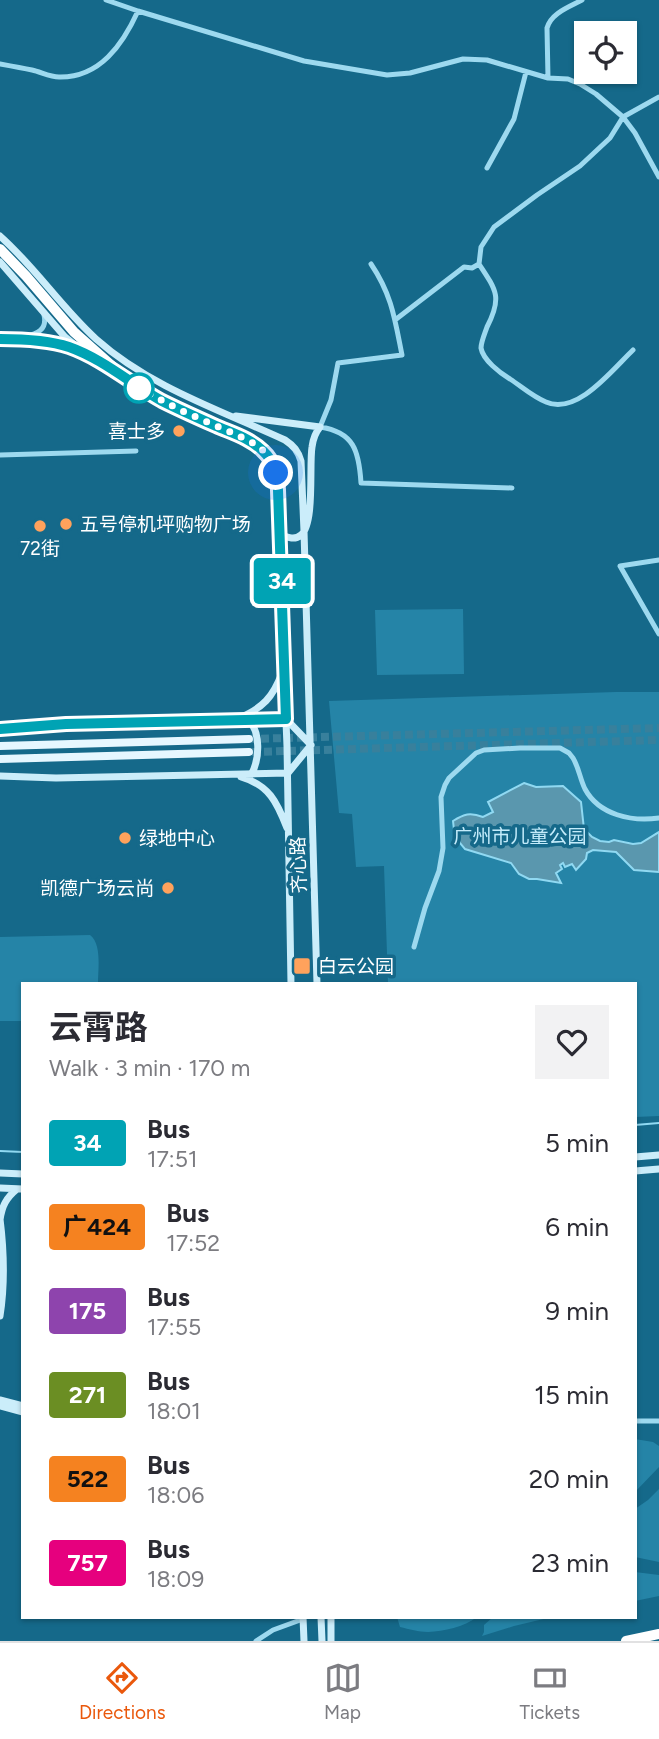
<!DOCTYPE html>
<meta charset="utf-8">
<style>
body{margin:0;font-family:Figtree,"Noto Sans SC",sans-serif;background:#f2f2f3;color:#2b2b33;height:100vh;display:flex;flex-direction:column;font-size:26px;white-space:nowrap}
*{box-sizing:border-box;margin:0}
p{font-size:23px;color:#7c7c81}
.icon{flex:none;width:38px;height:38px;fill:none;stroke:currentColor;stroke-width:2;stroke-linecap:round;stroke-linejoin:round}
.map{position:relative;flex:1;overflow:hidden}
.sheet{position:absolute;left:21px;top:982px;width:616px;height:637px;display:flex;flex-direction:column;background:#fff;border-radius:0px;box-shadow:0 2px 5px #0004}
.sheet>*{flex:none}
.badge{padding:0 14px;border-radius:5px;font-size:24px;line-height:46px}
.tools{position:absolute;left:574px;top:21px;display:grid;gap:14px}
.tools a{display:grid;place-items:center;width:63px;height:63px;border-radius:0px;background:#fff;box-shadow:0 2px 5px #0004;font-size:35px}
.you{position:absolute;width:35px;height:35px;margin:-18px;border:5px solid #fff;border-radius:50%;background:#1a73e8;box-shadow:0 0 0 10px #1a73e833}
.map>.badge{position:absolute;translate:-50% -50%;box-shadow:0 0 0 4px #fff}
.round{display:grid;place-items:center;flex:none;width:74px;height:74px;border-radius:0px;background:#f2f2f3}
.headline{display:flex;align-items:center;justify-content:space-between;height:119px;padding:0 28px}
h1{font-size:33px;font-weight:700;line-height:52px}
ul{padding:0;list-style:none}
li{display:flex;align-items:center;gap:21px;height:84px;padding:0 28px}
li div{flex:1}
li b{display:block;font-size:26px}
li em{font-style:normal}
li .badge{min-width:77px;font-weight:700;text-align:center}
.tab-bar{display:flex;justify-content:space-around;align-items:center;height:98px;border-top:2px solid #e1e1e2;background:#fff;font-size:19px;color:#7c7c81}
.tab-bar a{display:grid;justify-items:center;gap:4px}
.tab-bar .on{color:#ea580c}
.map>svg:first-child{display:block}
.green{fill:#2584a7}
.water{fill:#5a97ae;stroke:#90d9f2;stroke-width:2}
.lines{fill:none;stroke-linecap:round;stroke-linejoin:round}
.stream{stroke:#90d9f2;stroke-width:2}
.primary-tunnel{stroke:#38809c;stroke-width:8;stroke-dasharray:8 4;stroke-linecap:butt}
.street{stroke:#9dd9ef;stroke-width:5}
.secondary{stroke:#cbedfa;stroke-width:7}
.primary{stroke:#e6f7ff;stroke-width:8}
.highway{stroke:#fff;stroke-width:10}
.line-casing{stroke:#fff;stroke-width:16}
.line{stroke:#00a3b4;stroke-width:10}
.walk{stroke:#fff;stroke-width:7;stroke-dasharray:0 12.6}
.stop-dot{fill:#fff;stroke:#00a3b4;stroke-width:3.5}
.poi-dot{fill:#ffa25c;stroke:#15698a;stroke-width:2.5}
.labels{text-anchor:middle;stroke-width:7;stroke-linejoin:round;paint-order:stroke}
.poi-label{font-size:19px;fill:#fff;stroke:#15698a;text-anchor:start}
.park-label{font-size:19px;fill:#c4ecfb;stroke:#15698a}
.street-label{font-size:19px;fill:#fff;stroke:#15698a}
</style>
<div class="map">
<svg width="659" height="1641" viewBox="0 0 659 1641">
<rect width="100%" height="100%" fill="#15698a"/>
<path class="green" d="M463,609L464,674L377,675L375,610Z
M616,692H659V1116L635,1117V984L388,983L384,866L356,867L352,814L339,813L329,701Z
M90,935C102,944 98,969 98,983L23,984V1021H0V937Z
M635,1439L653,1442L659,1446V1467L635,1492Z
M659,1489V1562L635,1557V1509L648,1500Z
M635,1572L659,1575V1596L635,1601Z
M397,1617H477C464,1627 444,1631 428,1632C419,1632 409,1629 400,1627Z
M493,1617H552L514,1626L482,1636L484,1632V1625Z"/>
<path class="water" d="M524,783L536,787L563,786L581,802L584,829L592,837L600,841L609,842L614,840L633,844L641,843L659,832V872L634,870L616,852L593,850L587,853L586,859L576,870L572,864L565,867L563,863L560,865L562,869L556,873L561,883L537,879H529L519,874L511,863L465,849C458,842 453,831 453,821C464,814 470,812 483,817L493,812L488,802Z"/>
<g class="lines">
<path class="stream" d="M635,1125L659,1123
M0,1151L23,1152"/>
<path class="primary-tunnel" d="M249,739L659,728
M252,752L659,740"/>
<path class="street" d="M106,0L138,11L304,61L387,75L410,73L463,59L487,60L548,78L568,79L580,84L596,94L623,117L635,133L659,177
M0,64C11,66 22,68 32,70C41,72 50,77 59,77C100,78 123,44 138,11
M548,78L547,28C551,13 569,7 582,0
M487,168L514,119L526,72
M371,264C392,295 395,320 402,355L338,363L331,400L320,427C354,432 359,451 361,483L512,488
M395,320L464,267L472,268L479,264
M21,338C34,334 48,332 44,315
M0,339C27,339 57,341 81,353
M633,350C613,369 577,416 546,402C533,397 521,386 510,379C500,373 483,360 481,348C481,342 485,333 487,327C502,298 497,291 479,264L481,247L494,227L537,195L580,166L610,138L623,117L659,97
M0,455L136,451
M659,560L620,566L659,634
M414,947L425,908L439,871L443,848L441,797L445,785L449,778L476,753L484,750L520,748H560L569,753L573,758C579,768 580,779 585,789C599,815 632,822 659,818
M635,1421H659
M256,1641L273,1630L303,1619"/>
<path class="secondary" d="M0,236C35,267 61,307 96,339C150,387 220,410 285,440C294,446 298,451 301,461L304,531L317,984
M0,262L65,337L76,346L109,368
M128,380C150,395 174,408 200,419C219,427 241,434 258,447C268,454 272,462 276,473L287,746L291,984
M236,416L320,427C315,433 313,439 312,447C309,465 315,524 301,535C294,541 287,537 280,534
M239,718C263,708 273,697 282,673
M248,719C261,732 260,759 251,775
M0,729C95,719 191,719 286,719L310,744
M0,776L56,778L288,773L311,745
M241,777C269,785 277,802 287,828
M635,1157L659,1155
M635,1171L659,1169
M0,1173L23,1174
M0,1188L23,1189
M0,1219C4,1251 5,1284 0,1316
M0,1220C2,1206 6,1198 17,1189
M0,1400L23,1406
M0,1406L23,1412
M303,1617L304,1641
M321,1617L322,1641
M331,1617V1641"/>
<path class="primary" d="M0,746L249,739
M0,759L249,752"/>
<path class="highway" d="M0,249L26,276L74,332L130,382
M626,1641L659,1634"/>
</g>
<g class="lines">
<g class="line-casing">
<path id="line" d="M0,339C22,339 48,340 69,347C103,359 131,384 162,401C180,410 198,418 216,426C232,433 250,438 263,451C275,462 277,475 278,490L286,719L66,724L0,729"/>
</g>
<use href="#line" class="line"/>
<path class="walk" d="M139,388L180,410L235,434L257,445L266,453L276,473"/>
</g>
<circle class="stop-dot" cx="139" cy="388" r="14"/>
<g class="poi-dot">
<circle cx="179" cy="431" r="7"/>
<circle cx="66" cy="524" r="7"/>
<circle cx="40" cy="526" r="7"/>
<circle cx="125" cy="838" r="7"/>
<circle cx="168" cy="888" r="7"/>
<rect x="293" y="957" width="18" height="18" rx="3.5"/>
</g>
<g class="labels">
<g class="poi-label">
<text x="165" y="438" text-anchor="end">喜士多</text>
<text x="80" y="531">五号停机坪购物广场</text>
<text x="40" y="555" text-anchor="middle">72街</text>
<text x="139" y="845">绿地中心</text>
<text x="154" y="895" text-anchor="end">凯德广场云尚</text>
<text x="318" y="973">白云公园</text>
</g>
<g class="park-label">
<text x="520" y="843">广州市儿童公园</text>
</g>
<g class="street-label">
<text transform="translate(298 865) rotate(-92)" y="7">齐心路</text>
</g>
</g>
</svg>
<div class="tools">
<a><svg class="icon" aria-label="locate" viewBox="0 0 24 24"><circle cx="12" cy="12" r="6"/><path d="M12 2v4M12 18v4M2 12h4M18 12h4"/></svg></a>
</div>
<div class="you" style="left:276px;top:473px"></div>
<b class="badge" style="left:282px;top:581px;background:#00a3b4;color:#fff">34</b>
<section class="sheet">
<div class="headline"><div><h1>云霄路</h1><p>Walk · 3 min · 170 m</p></div><a class="round"><svg class="icon" aria-label="heart" viewBox="0 0 24 24"><path d="M12 20l-8-8c-3-5 5-10 8-4 3-6 11-1 8 4z"/></svg></a></div>
<ul>
<li><span class="badge" style="background:#00a3b4;color:#fff">34</span><div><b>Bus</b><p>17:51</p></div><em>5 min</em></li>
<li><span class="badge" style="background:#f58220;color:#111">广424</span><div><b>Bus</b><p>17:52</p></div><em>6 min</em></li>
<li><span class="badge" style="background:#8e44ad;color:#fff">175</span><div><b>Bus</b><p>17:55</p></div><em>9 min</em></li>
<li><span class="badge" style="background:#6b8e23;color:#fff">271</span><div><b>Bus</b><p>18:01</p></div><em>15 min</em></li>
<li><span class="badge" style="background:#f58220;color:#111">522</span><div><b>Bus</b><p>18:06</p></div><em>20 min</em></li>
<li><span class="badge" style="background:#e6007e;color:#fff">757</span><div><b>Bus</b><p>18:09</p></div><em>23 min</em></li>
</ul>
</section>
</div>
<nav class="tab-bar">
<a class="on"><svg class="icon" aria-label="directions" viewBox="0 0 24 24"><path d="M12 3l9 9-9 9-9-9zM9 14v-3h6M13 9l2 2-2 2"/></svg>Directions</a>
<a><svg class="icon" aria-label="map" viewBox="0 0 24 24"><path d="M3 6l6-2 6 2 6-2v14l-6 2-6-2-6 2zM9 4v14M15 6v14"/></svg>Map</a>
<a><svg class="icon" aria-label="tickets" viewBox="0 0 24 24"><path d="M3 7h18v10H3zM15 7v10"/></svg>Tickets</a>
</nav>
